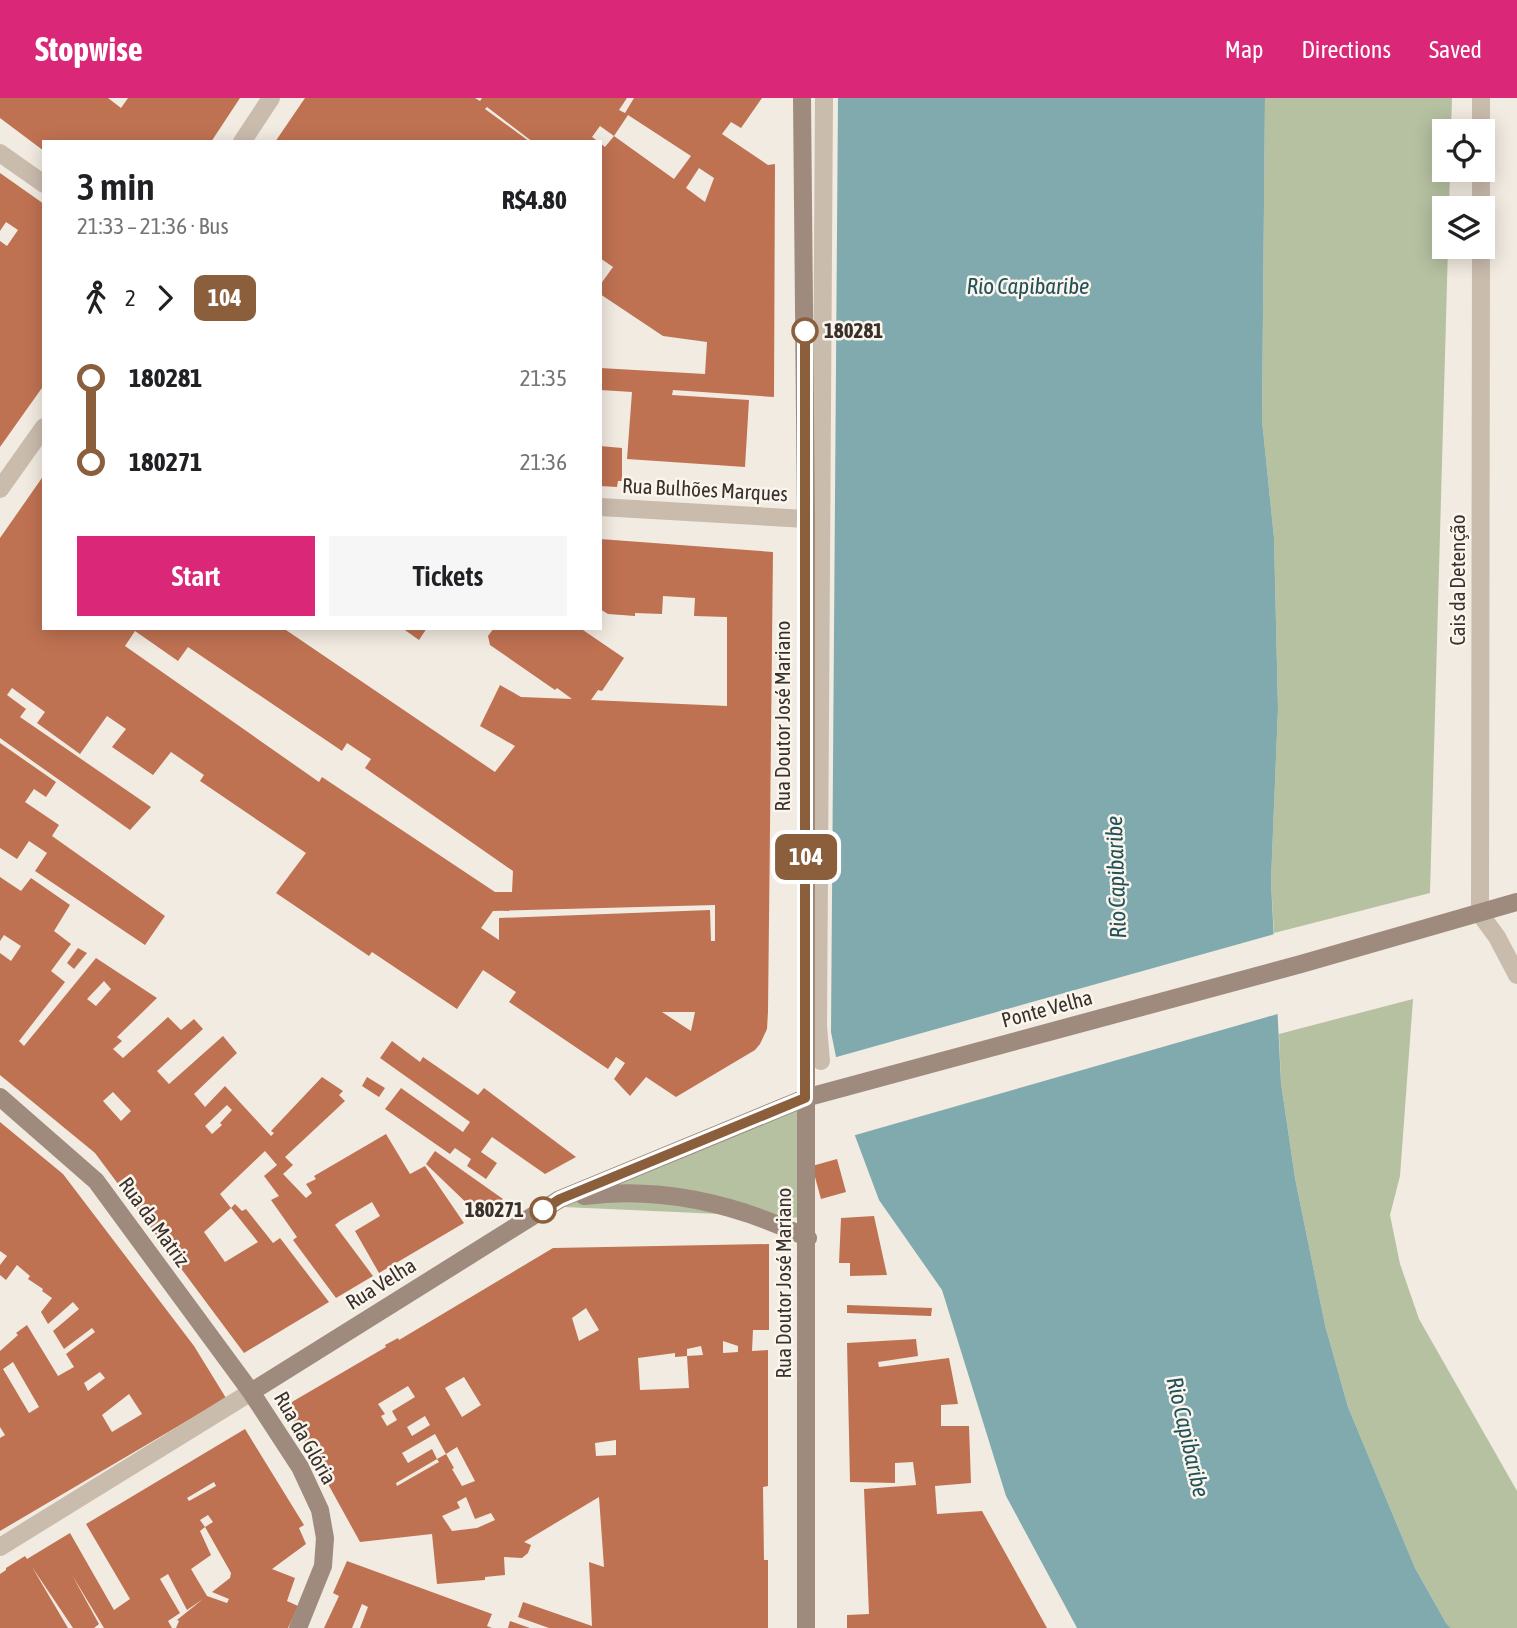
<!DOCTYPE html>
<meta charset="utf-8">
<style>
body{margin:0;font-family:"Asap Condensed",sans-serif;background:#f6f6f6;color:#202124;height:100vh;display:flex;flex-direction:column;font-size:26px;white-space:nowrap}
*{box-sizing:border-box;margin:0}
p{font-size:23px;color:#757577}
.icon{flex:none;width:38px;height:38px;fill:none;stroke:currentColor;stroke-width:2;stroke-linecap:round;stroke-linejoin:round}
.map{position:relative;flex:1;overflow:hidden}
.drawer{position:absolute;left:42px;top:42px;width:560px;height:490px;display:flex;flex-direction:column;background:#fff;border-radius:0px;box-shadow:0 4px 18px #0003}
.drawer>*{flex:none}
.badge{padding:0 14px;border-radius:10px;font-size:24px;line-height:46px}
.buttons{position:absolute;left:1432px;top:21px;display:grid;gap:14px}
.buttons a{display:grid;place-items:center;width:63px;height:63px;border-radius:0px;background:#fff;box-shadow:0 4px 18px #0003;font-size:35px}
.map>.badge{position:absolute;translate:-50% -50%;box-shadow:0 0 0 4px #fff}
.legs{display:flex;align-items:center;gap:10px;height:77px;padding:0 35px;font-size:23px}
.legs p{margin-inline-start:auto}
.head{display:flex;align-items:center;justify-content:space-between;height:119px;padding:0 35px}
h1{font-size:38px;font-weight:600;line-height:52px}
.action{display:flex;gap:14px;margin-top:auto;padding:14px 35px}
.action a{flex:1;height:80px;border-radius:0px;background:#db2777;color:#fff;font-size:28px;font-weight:600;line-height:80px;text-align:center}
.action a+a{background:#f6f6f6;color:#202124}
ul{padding:0 35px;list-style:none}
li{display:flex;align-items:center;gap:24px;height:84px;font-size:26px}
li i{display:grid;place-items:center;width:10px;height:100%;margin:0 9px;background:currentColor}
li i::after{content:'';width:18px;height:18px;margin:-9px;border:5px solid;border-radius:50%;background:#fff}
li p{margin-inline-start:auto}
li:first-child i{background:linear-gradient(#0000 50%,currentColor 0)}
li:last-child i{background:linear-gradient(currentColor 50%,#0000 0)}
header{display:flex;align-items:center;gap:42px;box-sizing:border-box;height:98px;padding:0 35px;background:#db2777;color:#fff}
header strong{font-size:33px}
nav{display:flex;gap:38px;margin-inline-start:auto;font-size:24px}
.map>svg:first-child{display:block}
.green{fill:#b5c1a1}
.water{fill:#81aaae}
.pier{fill:#f2ebe1}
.building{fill:#bf7252;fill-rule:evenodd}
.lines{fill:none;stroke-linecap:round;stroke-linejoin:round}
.street{stroke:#cabcad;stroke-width:18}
.secondary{stroke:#9e8b7e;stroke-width:18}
.line-1-casing{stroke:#fff;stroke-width:16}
.line-1{stroke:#8b5e3c;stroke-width:10}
.stop-1-dot{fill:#fff;stroke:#8b5e3c;stroke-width:3.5}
.labels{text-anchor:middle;stroke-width:5;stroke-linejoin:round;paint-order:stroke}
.stop-label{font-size:21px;font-weight:bold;fill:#39302b;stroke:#faf5ed;text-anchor:start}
.street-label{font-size:21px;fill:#39302b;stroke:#faf5ed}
.water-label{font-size:23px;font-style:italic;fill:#225259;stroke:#faf5ed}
</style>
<header>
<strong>Stopwise</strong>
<nav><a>Map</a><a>Directions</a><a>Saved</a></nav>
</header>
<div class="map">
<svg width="1517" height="1530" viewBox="0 0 1517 1530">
<rect width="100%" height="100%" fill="#f2ebe1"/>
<path class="green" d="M1265,0H1452L1451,33H1444V72H1450L1449,110H1444V149H1448L1430,795L1274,835L1271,783L1278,611L1274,440L1262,322Z
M1413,901L1400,1078L1390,1117L1400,1166L1419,1221L1517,1393V1530H1451L1446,1525L1415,1470L1348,1309L1325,1227L1295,1080L1281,985L1279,936Z
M805,1000L807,1120L564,1109Z"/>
<path class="water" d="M838,0H1265L1262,322L1274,440L1278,611L1271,783L1281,985L1295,1080L1325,1227L1348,1309L1415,1470L1446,1525L1451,1530H1077L1006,1398L942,1192L879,1102L848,1019L831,934Z"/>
<path class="pier" d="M1278,835L1281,915L852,1038L845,1020L833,960Z"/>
<path class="building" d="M0,0H108L121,10L128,0H240L211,44H44V53L0,20Z
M305,0H475L480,3L482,0H627L619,12L625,15L634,0H762L741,30L731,24L722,36L768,67L775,66L774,299L673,292L672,297L749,302L745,369L627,361L632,294L600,292V270L705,276L707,244L663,238L600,196V187L613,169L600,160V45L605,49L614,38L674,81L691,58L628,17L614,38L600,28L592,39L599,44H533L487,9L485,11L530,44H275ZM699,70L714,80L705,104L686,90Z
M0,75L44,106V287L0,349V143L7,148L18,132L6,124L0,133Z
M600,348L622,350V383H618L617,389L600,388Z
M44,377V530H283L495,674L515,648L480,628L500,587L521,599L572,601L557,590L555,592L490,547L488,538L494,530H580L624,560L602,593L598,592L591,602L727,608V519L694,518L695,500L663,498L662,516L635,515V518L608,516L600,511V441L773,454L768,914L767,931L760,946L755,952L676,999L646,979L630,998L614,981L625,965L616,959L608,971L509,904L516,894L483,872L457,911L372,854L369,858L276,795L306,755L200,683L204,677L171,654L153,677L112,649L126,631L107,618L80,656L37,625L45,614L12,590L7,597L26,611L20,619L151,709L130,732L0,640V440ZM135,533L178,563L188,549L342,653L347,645L371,661L365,670L513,773L512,794H495L322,679L319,684L125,548ZM715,807V843H711L710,812L499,820V842L481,830L493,813ZM662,914H695L691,933Z
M402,530H427L419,542Z
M0,645L56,684L46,699L34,691L25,704L59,727L52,738L165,818L145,847L35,773L47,755L29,743L17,761L0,750Z
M0,779L21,793L31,780L70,807L54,833L71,846L51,873L65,884L19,943L24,948L96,860L157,900L117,939L122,943L113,951L123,960L168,919L181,932L194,921L203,931L157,973L169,986L223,938L237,955L194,996L205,1009L225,988L271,1038L274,1035L271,1033L322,979L343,993L339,997L345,1003L285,1059L293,1067L283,1076L306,1100L312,1095L306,1086L316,1081L314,1078L386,1036L410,1076L425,1068L464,1125L379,1175L355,1133L380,1118L372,1104L340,1123L335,1127L373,1178L336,1200L293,1142L297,1139L271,1102L279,1098L264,1078L277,1067L265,1053L220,1096L231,1110L204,1134L225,1164L258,1144L231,1110L235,1106L242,1113L246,1111L273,1145L280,1140L329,1204L244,1255L95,1055L0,977V855L11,863L21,848L4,837L0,843ZM104,883L111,891L96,908L87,901ZM113,994L131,1013L121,1023L103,1003ZM227,1007L232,1012L220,1025L222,1027L212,1036L205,1028Z
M78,850L87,855L74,871L67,865Z
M392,943L420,964L423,959L478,997L484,990L576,1059L545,1076L492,1039L481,1054L497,1065L486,1081L467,1068L471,1061L455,1050L450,1056L385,1011L401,990L463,1034L470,1024L380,960Z
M367,979L385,990L379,999L362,988Z
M0,1024L63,1076L194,1248L226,1300L0,1433V1340L5,1337L0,1329V1253L18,1237L16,1235L27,1227L58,1278L74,1269L66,1256L95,1234L92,1230L64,1251L53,1233L79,1211L73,1204L48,1226L41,1214L52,1200L42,1193L43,1191L28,1181L30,1178L17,1167L6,1182L0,1177V1167L7,1158L0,1153ZM13,1264L39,1309L29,1315L3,1271ZM100,1274L105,1280L88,1293L84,1285ZM129,1296L142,1316L112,1334L102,1317Z
M435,1053L503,1101L478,1116L426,1066Z
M837,1061L846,1094L821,1101L812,1068Z
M874,1118L887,1177L850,1178V1165H839L841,1120Z
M769,1146V1232H753L752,1253L768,1252V1388L763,1389L764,1462H768V1530H549L518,1519L523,1504L592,1528L589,1464L604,1469L599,1399L524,1444L531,1447L528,1455L522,1460L504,1459L505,1477L485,1479V1482L437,1486L432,1436L360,1444L285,1308L386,1249L385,1247L398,1240L399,1242L553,1150ZM586,1210L599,1232L579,1243L572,1220ZM723,1243L738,1248V1254L723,1255ZM701,1248L703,1257L687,1258V1251ZM675,1255V1259L687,1258L689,1290L640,1292L638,1260ZM464,1279L481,1307L462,1319L445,1290ZM408,1288L415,1299L392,1313L397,1322L387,1328L381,1318L385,1316L378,1306ZM425,1318L430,1327L412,1338L407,1329ZM435,1336L446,1356L457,1349L475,1383L462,1388L452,1371L454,1370L446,1356L437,1361L439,1364L397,1388L396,1385L437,1361L432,1351L408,1365L402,1355ZM616,1342V1357L596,1358L595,1345ZM466,1399L475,1421L491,1415L495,1422L477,1430L452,1433L442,1418L460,1410L457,1404Z
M847,1207L932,1210L931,1218L847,1215Z
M916,1241L918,1258L878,1264L879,1269L949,1260L958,1306L941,1307V1328H969L971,1385L935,1388L937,1416L982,1413L1047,1530H847V1517L869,1516L864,1391L916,1387L913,1364L895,1365V1385L850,1384L847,1245Z
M245,1331L304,1427L299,1430L306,1446L272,1471L295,1480L287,1503L298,1508L288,1530H176L179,1523L177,1522L203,1501L187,1512L168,1476L160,1481L180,1515L168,1523L172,1530H104L72,1477L99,1526L94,1530H73L32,1469L68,1530H0V1476L6,1472V1470L25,1458L27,1461L70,1435L114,1512L130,1501L86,1426ZM214,1384L216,1388L189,1403L187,1400ZM208,1417L213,1424L205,1429L231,1475L230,1480L212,1494L229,1501L227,1505L207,1498L191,1471L211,1457L200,1433L205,1429L200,1422Z
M347,1463L492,1516L487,1528L492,1530H360L368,1509L362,1506L352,1530H324L339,1498L333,1495Z
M510,1523L530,1530H508Z"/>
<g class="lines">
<path class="street" d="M1481,33V0
M242,44L271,0
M0,55L44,86
M1481,110V72
M1481,149L1480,816L1497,839L1517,877
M0,391L44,329
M600,409L806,421
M821,963L818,928L824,0
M0,1449L251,1294"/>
<path class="secondary" d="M802,0L806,421V1530
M0,999L96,1083L251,1294L300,1369L320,1412L325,1440L323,1468L298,1530
M584,1098C663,1088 737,1106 808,1140
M251,1294L560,1101L805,1000L1301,866L1517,804"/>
</g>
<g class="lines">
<g class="line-1-casing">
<path id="line-1" d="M543,1112L560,1101L805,1000V233"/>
</g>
<use href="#line-1" class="line-1"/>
</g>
<g class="stop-1-dot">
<circle cx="805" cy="233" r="12"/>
<circle cx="543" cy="1112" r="12"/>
</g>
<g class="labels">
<g class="stop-label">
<text x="824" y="240">180281</text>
<text x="524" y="1119" text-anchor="end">180271</text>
</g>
<g class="street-label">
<text transform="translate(705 392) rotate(3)" y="7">Rua Bulhões Marques</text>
<text transform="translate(1458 482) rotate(-90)" y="7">Cais da Detenção</text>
<text transform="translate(783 618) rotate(-90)" y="7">Rua Doutor José Mariano</text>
<text transform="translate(1047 911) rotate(-15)" y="7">Ponte Velha</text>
<text transform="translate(154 1124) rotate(54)" y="7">Rua da Matriz</text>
<text transform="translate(784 1185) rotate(-90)" y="7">Rua Doutor José Mariano</text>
<text transform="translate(381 1186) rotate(-32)" y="7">Rua Velha</text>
<text transform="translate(305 1340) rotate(60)" y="7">Rua da Glória</text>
</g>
<g class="water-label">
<text x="1028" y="196">Rio Capibaribe</text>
<text transform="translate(1116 779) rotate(-92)" y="8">Rio Capibaribe</text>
<text transform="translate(1188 1339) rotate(77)" y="8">Rio Capibaribe</text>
</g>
</g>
</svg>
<div class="buttons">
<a><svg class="icon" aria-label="locate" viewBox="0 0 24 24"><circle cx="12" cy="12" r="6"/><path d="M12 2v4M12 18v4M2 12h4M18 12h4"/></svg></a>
<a><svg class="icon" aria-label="layers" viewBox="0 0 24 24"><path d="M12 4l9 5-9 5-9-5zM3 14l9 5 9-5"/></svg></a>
</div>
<b class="badge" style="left:806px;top:759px;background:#8b5e3c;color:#fff">104</b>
<section class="drawer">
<div class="head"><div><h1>3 min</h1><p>21:33 – 21:36 · Bus</p></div><b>R$4.80</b></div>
<div class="legs"><svg class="icon" aria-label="walk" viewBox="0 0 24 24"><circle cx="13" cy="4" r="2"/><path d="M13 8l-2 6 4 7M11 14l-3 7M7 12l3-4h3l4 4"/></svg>2<svg class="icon" aria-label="forward" viewBox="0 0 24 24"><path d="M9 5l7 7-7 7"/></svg><b class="badge" style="background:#8b5e3c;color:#fff">104</b></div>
<ul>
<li><i style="color:#8b5e3c"></i><b>180281</b><p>21:35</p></li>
<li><i style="color:#8b5e3c"></i><b>180271</b><p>21:36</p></li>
</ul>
<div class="action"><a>Start</a><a>Tickets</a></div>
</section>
</div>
